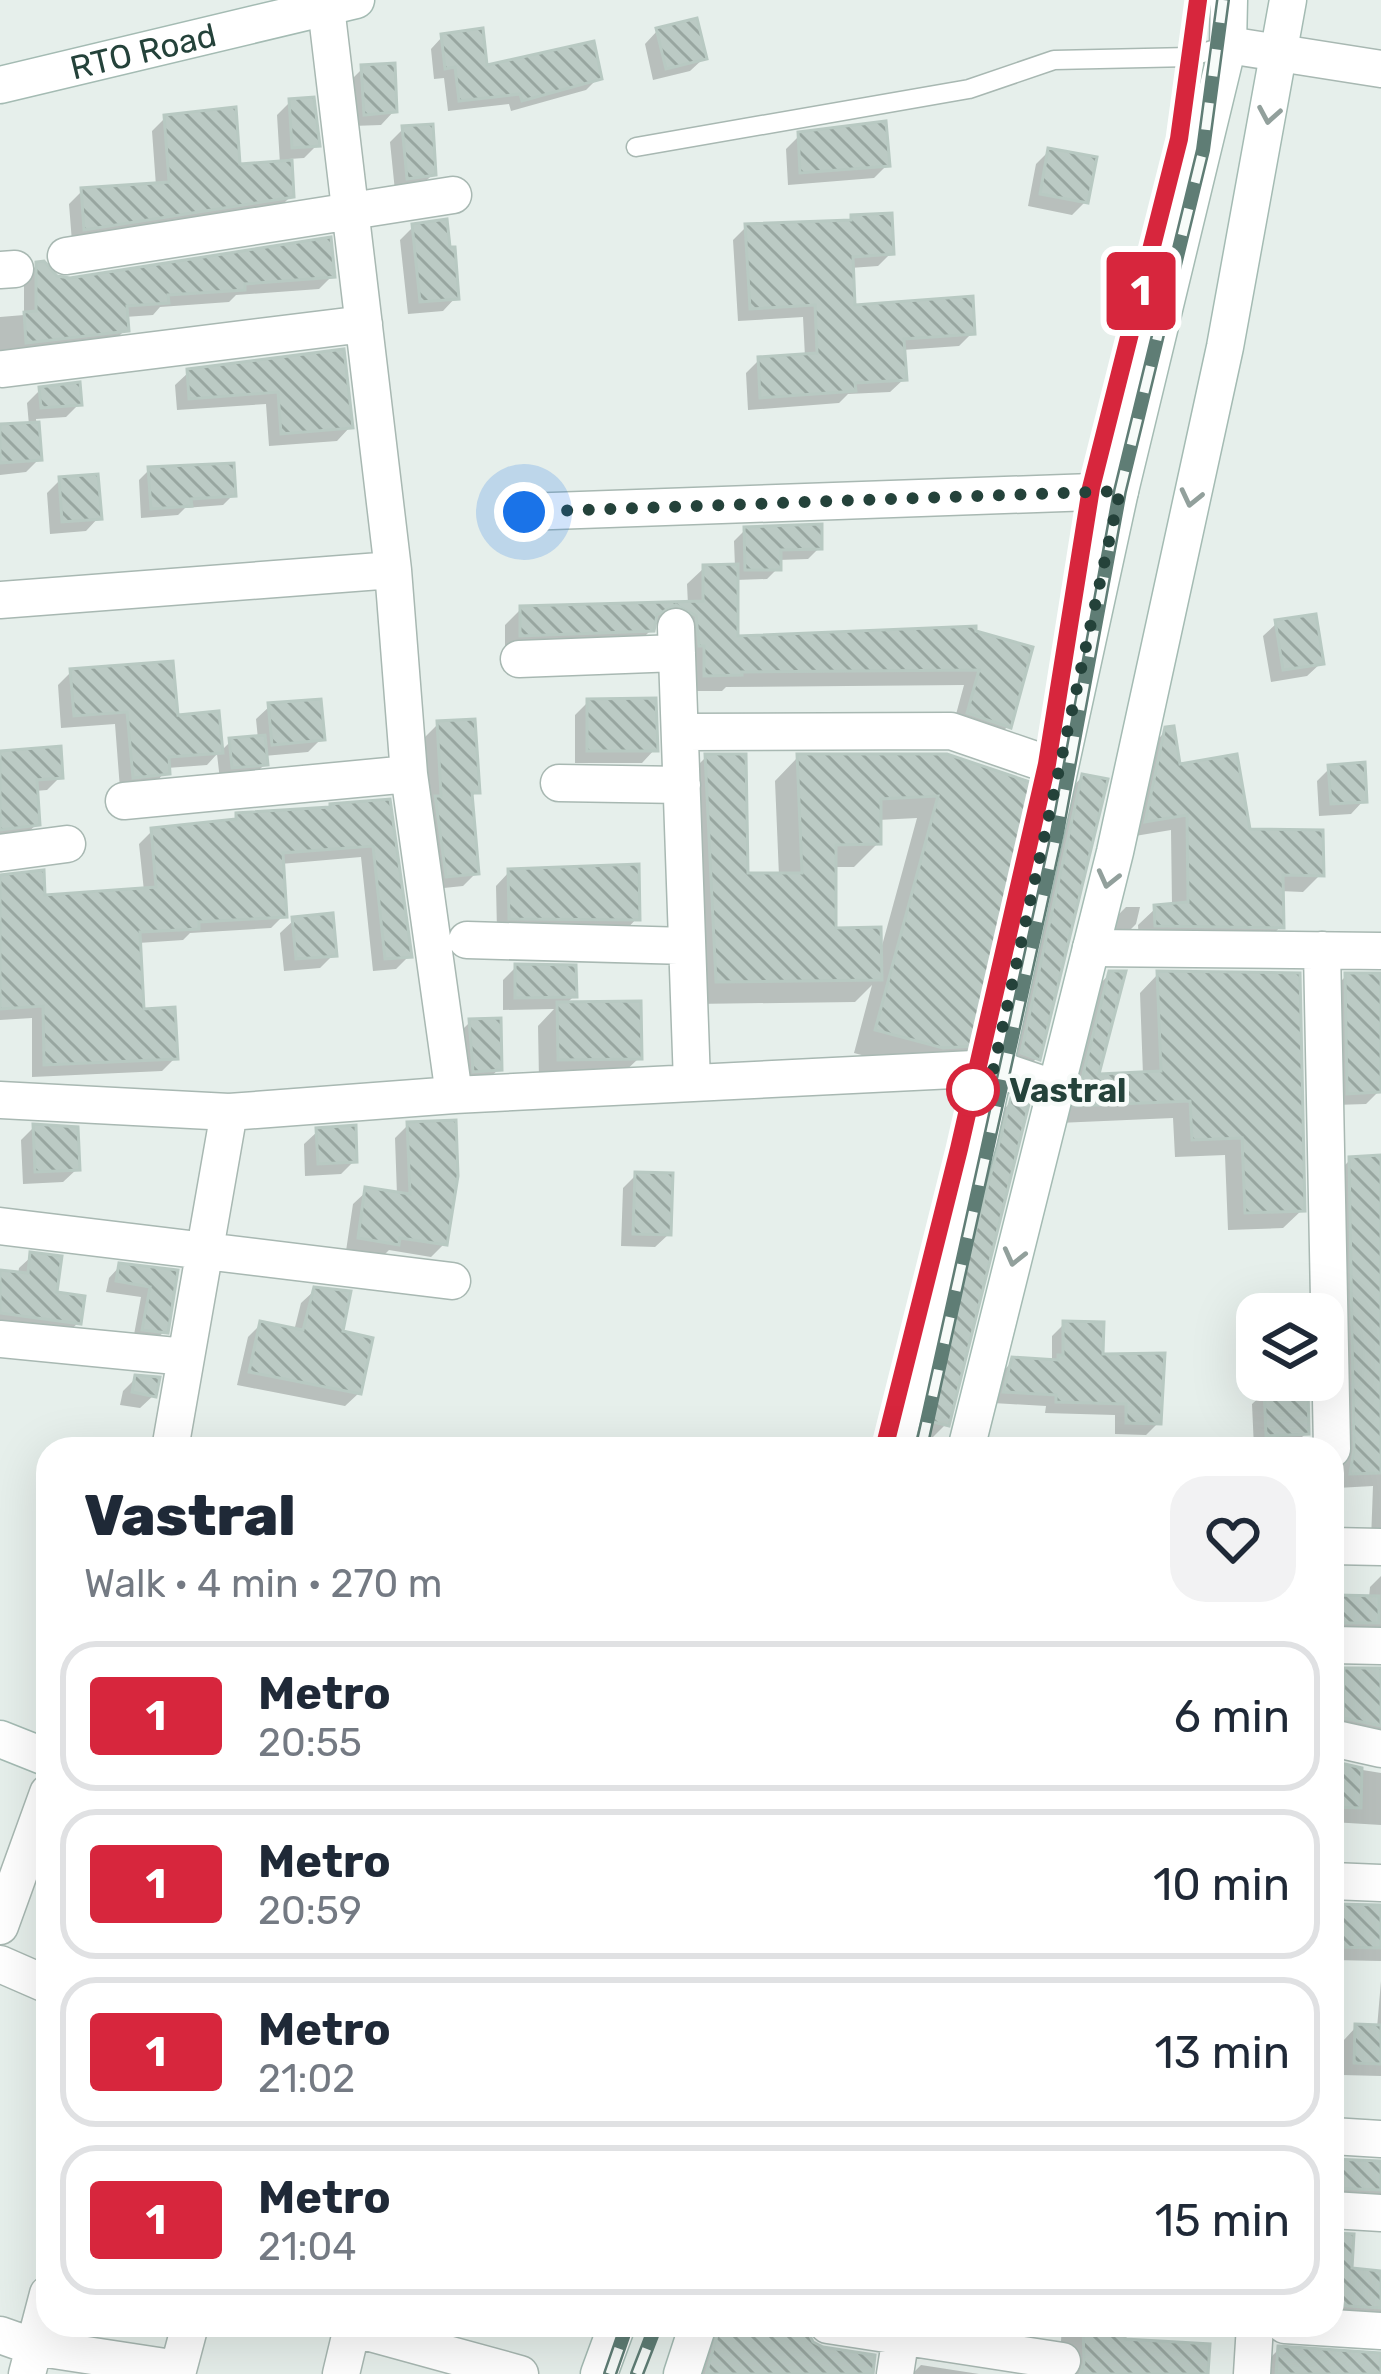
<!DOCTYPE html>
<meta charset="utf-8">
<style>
body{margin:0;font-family:Rubik,sans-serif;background:#f2f2f3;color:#1f2937;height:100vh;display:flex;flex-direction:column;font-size:45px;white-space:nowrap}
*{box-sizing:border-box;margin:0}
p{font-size:39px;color:#747a83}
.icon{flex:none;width:66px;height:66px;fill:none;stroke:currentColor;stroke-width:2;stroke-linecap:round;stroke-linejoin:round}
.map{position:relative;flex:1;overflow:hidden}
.drawer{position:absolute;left:36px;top:1437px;width:1308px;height:900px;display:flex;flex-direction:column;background:#fff;border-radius:36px;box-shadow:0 12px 48px #0002}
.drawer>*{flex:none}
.badge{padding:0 24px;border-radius:9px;font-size:42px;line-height:78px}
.fabs{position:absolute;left:1236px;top:1293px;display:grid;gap:24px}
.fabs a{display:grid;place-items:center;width:108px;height:108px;border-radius:24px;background:#fff;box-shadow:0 12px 48px #0002;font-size:60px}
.you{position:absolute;width:60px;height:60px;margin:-30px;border:9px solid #fff;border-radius:50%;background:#1a73e8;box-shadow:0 0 0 18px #1a73e833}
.map>.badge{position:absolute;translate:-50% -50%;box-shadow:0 0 0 6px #fff}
.round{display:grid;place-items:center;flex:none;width:126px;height:126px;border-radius:36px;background:#f2f2f3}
.overview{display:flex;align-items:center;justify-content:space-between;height:204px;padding:0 48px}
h1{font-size:57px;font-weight:800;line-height:90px}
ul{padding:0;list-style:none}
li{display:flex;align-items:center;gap:36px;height:150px;margin:0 24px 18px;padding:0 24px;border:6px solid #e0e1e3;border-radius:36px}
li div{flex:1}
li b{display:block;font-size:45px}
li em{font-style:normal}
li .badge{min-width:132px;font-weight:700;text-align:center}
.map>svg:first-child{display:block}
.shadow{fill:#0003;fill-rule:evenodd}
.building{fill:url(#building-back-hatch);stroke:#b8c9c2;stroke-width:3}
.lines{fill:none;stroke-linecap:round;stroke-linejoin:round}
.lane-casing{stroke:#a8b8b2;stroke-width:21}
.street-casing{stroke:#a8b8b2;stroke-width:39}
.secondary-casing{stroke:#a4bbb3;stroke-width:39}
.lane{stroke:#fff;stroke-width:18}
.street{stroke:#fff;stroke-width:36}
.secondary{stroke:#fff;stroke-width:36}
.rail-casing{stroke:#5f7d75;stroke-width:14}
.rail{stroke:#f7fbf9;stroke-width:9;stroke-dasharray:27;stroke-linecap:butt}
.oneway{stroke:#92a09c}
.line-casing{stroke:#fff;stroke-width:27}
.line{stroke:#d7263d;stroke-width:18}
.walk{stroke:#24423a;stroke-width:12;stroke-dasharray:0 21.6}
.stop-dot{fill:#fff;stroke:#d7263d;stroke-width:6}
.labels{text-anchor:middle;stroke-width:9;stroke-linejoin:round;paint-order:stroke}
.street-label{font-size:33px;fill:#24423a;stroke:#f7fbf9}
.stop-label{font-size:33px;font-weight:bold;fill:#24423a;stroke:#f7fbf9;text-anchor:start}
</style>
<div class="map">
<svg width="1381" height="2374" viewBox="0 0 1381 2374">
<defs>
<pattern id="building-back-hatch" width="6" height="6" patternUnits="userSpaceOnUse" patternTransform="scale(3)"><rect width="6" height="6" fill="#bbcac4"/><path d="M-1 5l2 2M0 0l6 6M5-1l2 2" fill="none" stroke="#98a6a0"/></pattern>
</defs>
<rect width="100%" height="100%" fill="#e6efeb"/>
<path class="shadow" d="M658,30L704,58L690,71L653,80L645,44Z
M442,37L485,69L598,78L586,90L511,111L509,104L448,111L444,78L434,79L431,49Z
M363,68L394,111L381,125L352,126L350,81Z
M290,102L317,145L304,158L289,159L291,196L278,209L72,242L69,204L82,191L156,186L152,131L165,118L238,167L280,164L277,115Z
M403,129L433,174L420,187L395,191L390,142Z
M800,135L887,165L874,178L788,185L786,149Z
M1049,151L1086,201L1072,215L1028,206L1036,164Z
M852,218L891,253L878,266L850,268L853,308L972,333L959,346L902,350L904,379L890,392L848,394L839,403L748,410L746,373L759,360L805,357L803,317L738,321L733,240L746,227L847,223Z
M413,227L456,297L443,311L408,314L400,240Z
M37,265L55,279L332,276L319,289L236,295L229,302L160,307L153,315L125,317L126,329L112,343L0,357V317L24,315V278Z
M341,353L350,427L337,441L269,446L266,404L177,410L175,385L189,372Z
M40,390L79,404L66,417L36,419L39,459L26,472L0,475V427L29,425L27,403Z
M149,470L233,495L223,505L185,508L178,515L141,518L139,480Z
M60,480L99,517L86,531L50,534L47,493Z
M745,530L819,548L808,559L778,560V568L767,579L735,580V639L973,629L1008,726L992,743L952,729L964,685L726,687L722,691H689L668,622L652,624L651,630L634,647L505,652V625L521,609L688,605L687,584L704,568L735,567L734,541Z
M1277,623L1321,663L1307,676L1271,682L1263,636Z
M71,672L175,718L220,752L231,741L258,739L256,719L270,706L321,739L308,752L264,756L265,764L252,777L220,780L217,754L207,765L167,768L154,786L120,789L115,724L61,728L58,685Z
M588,702L655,749L642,763H575V715Z
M438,724L476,792L469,799L476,873L463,886L434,889L425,737Z
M1167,730L1177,767L1248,832L1321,874L1303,892L1280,891L1281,926L1264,944L1139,942L1138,925L1156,908L1172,906L1171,830L1129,837L1149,748Z
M0,754L60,777L47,790L35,791L37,824L23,837L0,841Z
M706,757L746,876H779L775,781L798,757H947L973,1045L950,1069L918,1070L854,1053L872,985L855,1002L693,1004L682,781ZM917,818L880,953L833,931V867H854L878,843V820Z
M1330,768L1364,800L1351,814L1319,816L1317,781Z
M1082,777L1037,1058L1010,1085L1056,804Z
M387,802L409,956L396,969L373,971L361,857L280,864L284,915L271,928L190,933L183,940L138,943L142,1012L175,1058L162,1071L32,1077V1018L0,1020V877L43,899L144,891L139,844L152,831L231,823L237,816Z
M509,872L637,918L624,932L497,931L496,886Z
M1126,907H1140L1136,924L1122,938H1109L1113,920Z
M294,920L334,954L320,968L284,971L280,933Z
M516,967L574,996L565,1005L639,1058L618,1078L539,1079L538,1026L554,1009L503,1010V980Z
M1110,974L1095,1077L1143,1075L1140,993L1158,974L1302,1210L1283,1228L1228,1230L1225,1155L1175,1157L1173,1118L1058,1123L1091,992Z
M1346,976H1381L1379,1091L1366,1104L1335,1105L1333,989Z
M470,1022L499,1069L485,1082L461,1083L457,1035Z
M1012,1101L946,1424L921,1449H910L985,1128ZM979,1208L984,1209L981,1224L924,1436L918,1434Z
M408,1125L444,1244L431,1257L389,1250L383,1256L346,1251L353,1204L367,1191L397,1195L395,1138Z
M34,1127L77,1169L63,1182L23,1184L21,1140Z
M318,1131L354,1161L341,1174L305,1176L304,1144Z
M1381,1158V1547L1371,1541L1373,1486L1337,1488L1340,1466L1335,1175L1350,1160Z
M636,1175L669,1234L655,1247L621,1246L623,1188Z
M32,1256L53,1295L78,1323L65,1335L0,1329V1274L18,1275L19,1268Z
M120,1266L175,1273L165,1331L153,1342L133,1340L141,1297L106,1292L109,1278Z
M315,1290L339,1333L359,1393L345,1406L237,1385L248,1337L261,1324L294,1331L301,1303Z
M1064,1324L1100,1357L1159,1422L1146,1435L1115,1434V1415L1045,1413L1046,1406L993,1403L1001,1373L1013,1361L1052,1362V1336Z
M136,1378L154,1395L140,1408L120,1405L123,1391Z
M1281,1380H1305L1306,1433L1293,1446L1254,1448L1252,1404L1266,1391L1281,1390Z
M1381,1576V1645L1332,1638V1598H1369L1370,1587Z
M1381,1669V1748L1332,1733V1670Z
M1332,1765L1381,1773V1825L1332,1822Z
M1332,1905L1381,1908V1961L1332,1960Z
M1381,1981V2076L1342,2075L1343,2041L1356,2027L1377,2028Z
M1332,2162L1381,2164V2214L1332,2203Z
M1332,2235L1349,2271L1381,2273V2332L1332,2321Z
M712,2325H741L782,2337L790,2329L811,2344L871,2374H693Z
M1062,2325H1123L1122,2342L1205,2374H1059Z
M1279,2349L1381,2356V2374H1263L1264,2364Z
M921,2365L979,2374H912Z"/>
<path class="building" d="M697,18L707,59L666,69L656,28Z
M483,28L487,65L594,41L602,79L522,101L520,94L459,101L455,67L445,69L441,34Z
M395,63L397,112L364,115L361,65Z
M314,97L320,146L292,148L289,99Z
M236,107L240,164L292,160L294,197L84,230L81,188L169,182L164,115Z
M886,121L890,166L800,173L798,132Z
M433,124L436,175L407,179L402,126Z
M1048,148L1097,157L1088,203L1040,194Z
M892,213L894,254L853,257L855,305L973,296L975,334L904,339L907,380L855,383L856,391L760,398L758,357L817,353L815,305L750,309L745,224L851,220V215Z
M447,219L450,247H455L459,299L420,302L412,224Z
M331,237L335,277L245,284V290L168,295L169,303L127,306L129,331L26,343L24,312L36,311V262L44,261L57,276L70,278Z
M344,349L353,428L281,434L278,392L189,399L187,369Z
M80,382L82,405L41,408L39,387Z
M39,422L42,460L0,463V424Z
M234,463L236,496L191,499L192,506L151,509L148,467Z
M98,474L102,519L62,522L59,477Z
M822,524V549L781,550V570H745L744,527Z
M738,564V636L976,626V631L1033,647L1011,728L967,713L979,670L742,672V675L704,676V646H699L696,616L676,605L657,615L654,631L520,636V606L703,601V565Z
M1316,614L1324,664L1283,670L1275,620Z
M173,661L178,715L219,711L223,753L169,757L170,774L133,778L127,712L74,716L70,669Z
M656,698L658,751H587V699Z
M321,699L325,740L272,745L268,703Z
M475,719L480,793H472L479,874L446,877L435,796H441L437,721Z
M1174,726L1180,764L1237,754L1250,829L1323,830L1324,876L1283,875L1284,928L1155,926L1154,905L1188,902L1187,815L1145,822L1165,727Z
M265,735L268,765L232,768L229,738Z
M61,746L63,778L37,780L40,825L0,830V751Z
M705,754H746L748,873H802L797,754H947L1033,783L976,1046L943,1048L875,1030L938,796L881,799V844L836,845V928L881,927L882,980L716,982Z
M1365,762L1367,802L1331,804L1328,765Z
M1082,774L1108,779L1040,1060L1021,1053Z
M390,799L412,957L385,959L373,846L283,853L287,917L199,922V929L140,932L144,1009L175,1007L178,1059L44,1065L43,1006L0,1009V875L44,870L45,895L156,887L151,828L236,819V813L330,807V804Z
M639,864L640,920L509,919L508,869Z
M333,913L337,956L296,959L292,917Z
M515,964L576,965L577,997L515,998Z
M1109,971H1126L1099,1074L1161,1071L1157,971L1300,973L1305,1211L1245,1213L1242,1138L1192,1140L1190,1101L1075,1106Z
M1345,973H1381V1092L1347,1094Z
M641,1001L642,1059L558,1060L557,1002Z
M501,1018L502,1070L473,1072L469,1019Z
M1011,1098L1029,1104L949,1426L925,1420Z
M456,1120L458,1176L447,1245L400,1238L399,1245L358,1238L365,1187L410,1194L407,1122Z
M33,1124L78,1127L80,1170L35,1172Z
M356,1125L357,1162L318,1164L316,1128Z
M1381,1155V1473L1350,1474L1354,1449L1349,1157Z
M635,1172L673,1173L671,1235L633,1234Z
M30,1252L62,1256L57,1292L85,1296L81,1324L0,1313V1270L28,1273Z
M119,1263L178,1270L168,1333L142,1330L150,1287L116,1281Z
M314,1287L351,1291L343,1331L373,1338L361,1394L249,1372L260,1321L303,1330Z
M1063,1321L1104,1322L1103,1354L1165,1353L1161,1424L1126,1423V1404L1056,1402V1395L1003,1392L1012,1357L1058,1360V1355H1063Z
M135,1375L160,1377L156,1397L132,1392Z
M1308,1386L1309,1434L1266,1436L1264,1388Z
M1337,1595L1379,1596V1623H1336Z
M1344,1668H1381V1726L1343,1718Z
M1336,1762L1362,1768L1361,1808L1332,1807V1763Z
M1332,1904L1381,1905V1948L1332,1947Z
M1355,2024L1381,2025V2064L1354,2063Z
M1332,2159L1381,2161V2190L1332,2188Z
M1332,2233L1354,2234L1352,2268L1381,2271V2308L1332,2305Z
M720,2325H752L788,2335L789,2326L806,2328L813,2342L823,2347L875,2355L873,2374H706Z
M1083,2325H1126L1125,2339L1210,2344L1208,2374H1080L1084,2363Z
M1278,2346L1381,2353V2374H1276Z"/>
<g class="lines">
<g class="lane-casing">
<path id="lane" d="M636,147L969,89L1054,60L1190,57L1228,45"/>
</g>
<g class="street-casing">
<path id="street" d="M326,7L393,570L409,774L454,1095
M1228,45L1381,69
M66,256L453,195
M0,270L15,269
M3,369L364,324
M524,512L1120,491
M0,600L393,570
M676,627L692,1083
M519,659L677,653
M681,732L951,731L1047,764
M559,783L682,785
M124,801L409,774
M0,853L67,844
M467,940L687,946
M1091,948L1381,951
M1322,950L1332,1449
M0,1100L229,1112L454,1095L994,1068L1056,1089
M0,1226L452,1281
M0,1339L186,1357
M170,1449L229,1112
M1332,1546L1381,1547
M1332,1645L1381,1646
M1332,1738L1381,1749
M1332,1881L1381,1883
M0,1926L48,1793
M0,1964L48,1985
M1332,2136L1381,2139
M1332,2210L1381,2213
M828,2325L1062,2361
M1285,2325L1381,2331
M0,2335L34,2347L178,2369
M27,2374L48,2294
M177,2374L190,2325
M341,2374L352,2328L520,2374
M895,2374L901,2336
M1252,2374L1255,2325"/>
</g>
<g class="secondary-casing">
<g id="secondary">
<path id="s1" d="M0,85L356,0"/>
<path d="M894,1449L979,1139L1120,491L1228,45L1229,0"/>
<path d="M966,1449L1115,852L1225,347L1288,0"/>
<path d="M0,1739L48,1758"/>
<path d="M599,2374L617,2325"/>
<path d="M682,2374L698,2325"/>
</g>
</g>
<use href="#lane" class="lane"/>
<use href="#street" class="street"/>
<use href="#secondary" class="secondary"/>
<g class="rail-casing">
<path id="rail" d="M883,1449L959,1149L1047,764L1091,487L1179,139L1198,0
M921,1449L1057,833L1120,491L1203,150L1223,0
M610,2374L627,2325
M637,2374L656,2325"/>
</g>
<use href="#rail" class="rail"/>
</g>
<defs><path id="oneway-chevron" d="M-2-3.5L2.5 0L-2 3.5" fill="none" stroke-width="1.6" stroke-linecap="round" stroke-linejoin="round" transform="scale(3)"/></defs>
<g class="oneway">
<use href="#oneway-chevron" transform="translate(1269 115) rotate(100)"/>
<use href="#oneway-chevron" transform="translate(1191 498) rotate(103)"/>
<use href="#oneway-chevron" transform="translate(1108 879) rotate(104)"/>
<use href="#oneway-chevron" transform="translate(1014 1257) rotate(104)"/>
</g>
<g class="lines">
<g class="line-casing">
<path id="line" d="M884,1449L959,1149L1047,764L1091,488L1179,139L1198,0"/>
</g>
<use href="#line" class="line"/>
<path class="walk" d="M524,512L1120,491L986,1103L973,1090"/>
</g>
<circle class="stop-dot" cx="973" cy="1090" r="24"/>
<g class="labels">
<g class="street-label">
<text dy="12" stroke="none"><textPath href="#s1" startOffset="147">RTO Road</textPath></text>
</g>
<g class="stop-label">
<text x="1009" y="1102">Vastral</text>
</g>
</g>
</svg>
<div class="fabs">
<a><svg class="icon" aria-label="layers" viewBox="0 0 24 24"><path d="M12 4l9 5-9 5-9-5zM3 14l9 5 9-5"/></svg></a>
</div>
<div class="you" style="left:524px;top:512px"></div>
<b class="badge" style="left:1141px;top:291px;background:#d7263d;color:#fff">1</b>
<section class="drawer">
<div class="overview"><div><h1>Vastral</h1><p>Walk · 4 min · 270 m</p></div><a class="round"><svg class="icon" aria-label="heart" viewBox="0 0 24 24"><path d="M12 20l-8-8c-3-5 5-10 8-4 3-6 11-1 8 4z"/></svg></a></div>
<ul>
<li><span class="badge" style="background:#d7263d;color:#fff">1</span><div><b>Metro</b><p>20:55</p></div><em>6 min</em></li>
<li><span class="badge" style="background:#d7263d;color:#fff">1</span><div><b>Metro</b><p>20:59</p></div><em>10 min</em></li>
<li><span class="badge" style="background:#d7263d;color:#fff">1</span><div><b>Metro</b><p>21:02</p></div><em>13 min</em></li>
<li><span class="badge" style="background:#d7263d;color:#fff">1</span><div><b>Metro</b><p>21:04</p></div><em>15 min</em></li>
</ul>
</section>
</div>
